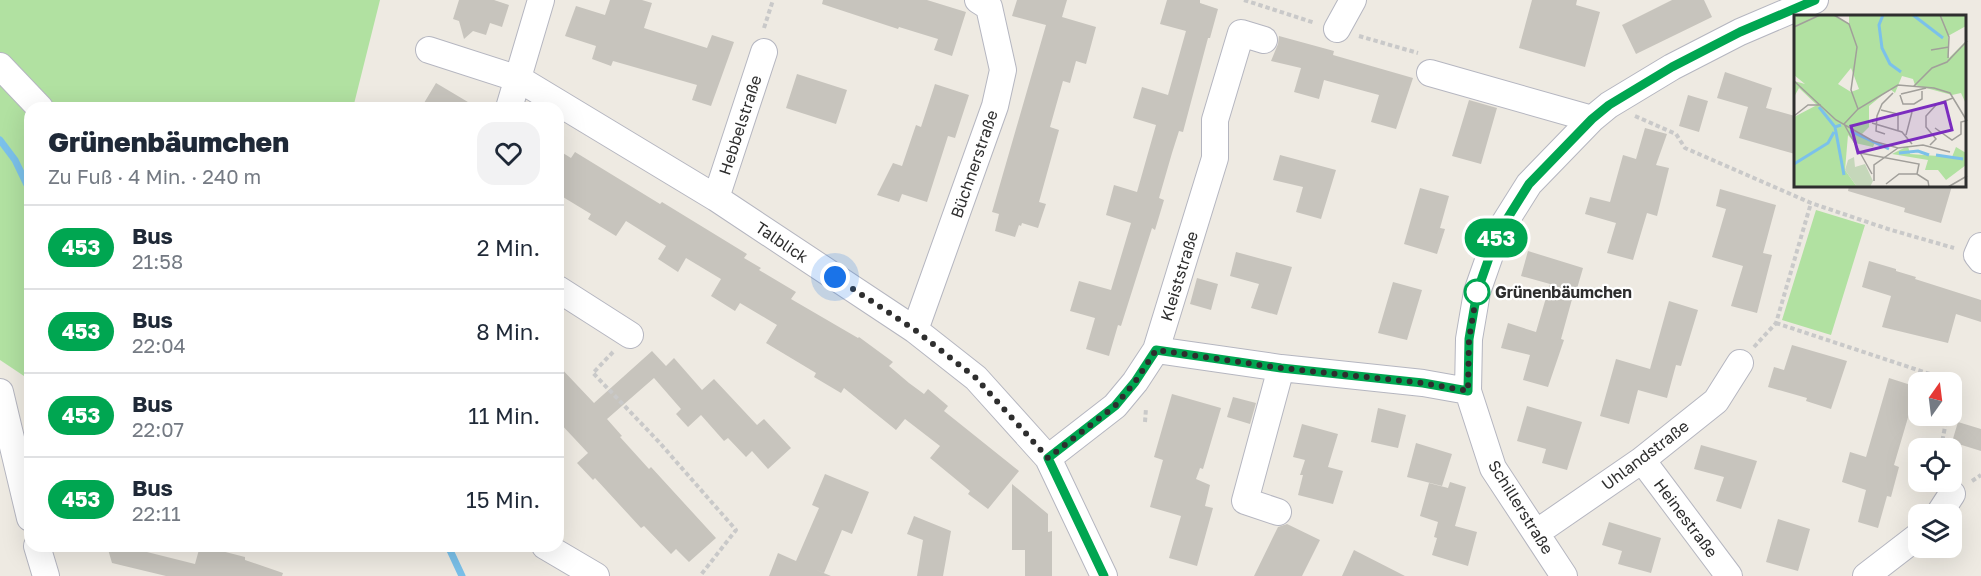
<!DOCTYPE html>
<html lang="de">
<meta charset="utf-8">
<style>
body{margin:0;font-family:"Golos Text",sans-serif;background:#f2f2f3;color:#1f2937;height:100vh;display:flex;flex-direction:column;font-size:22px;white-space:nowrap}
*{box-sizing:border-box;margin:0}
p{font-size:20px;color:#747a83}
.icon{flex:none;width:33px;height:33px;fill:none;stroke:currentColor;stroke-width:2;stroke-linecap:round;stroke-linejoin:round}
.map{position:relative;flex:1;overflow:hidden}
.drawer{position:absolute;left:24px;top:102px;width:540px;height:450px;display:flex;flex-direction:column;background:#fff;border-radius:18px;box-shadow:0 6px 24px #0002}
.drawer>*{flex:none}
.badge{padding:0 12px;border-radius:20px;font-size:21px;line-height:39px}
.needle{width:39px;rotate:14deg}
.buttons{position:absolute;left:1908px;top:372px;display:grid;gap:12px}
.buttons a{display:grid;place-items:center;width:54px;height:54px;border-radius:12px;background:#fff;box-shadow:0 6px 24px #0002;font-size:30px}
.you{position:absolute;width:30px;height:30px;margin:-15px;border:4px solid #fff;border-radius:50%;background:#1a73e8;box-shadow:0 0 0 9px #1a73e833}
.map>.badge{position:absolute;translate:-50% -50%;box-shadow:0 0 0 3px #fff}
.round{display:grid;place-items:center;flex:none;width:63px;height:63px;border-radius:18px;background:#f2f2f3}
.head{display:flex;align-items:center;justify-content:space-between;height:102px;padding:0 24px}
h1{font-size:28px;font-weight:800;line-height:45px}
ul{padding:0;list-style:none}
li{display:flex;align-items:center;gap:18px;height:84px;padding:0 24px;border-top:2px solid #e0e1e3}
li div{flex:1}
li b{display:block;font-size:22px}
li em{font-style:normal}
li .badge{min-width:66px;font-weight:700;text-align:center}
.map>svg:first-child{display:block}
.green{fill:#b1e1a1}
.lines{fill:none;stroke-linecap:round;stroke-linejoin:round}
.stream{stroke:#7bc1ea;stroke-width:7}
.building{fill:#c7c4bd}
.minor-casing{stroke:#b5b6c0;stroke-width:28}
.path{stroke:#c9c9c9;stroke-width:4;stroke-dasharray:4.5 3;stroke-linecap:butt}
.minor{stroke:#fff;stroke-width:26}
.line-casing{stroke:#fff;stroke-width:14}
.line{stroke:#00a651;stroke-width:9}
.walk{stroke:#2e2e2e;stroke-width:6;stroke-dasharray:0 10.8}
.stop-dot{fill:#fff;stroke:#00a651;stroke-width:3}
.labels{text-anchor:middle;stroke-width:4.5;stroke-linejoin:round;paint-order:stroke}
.street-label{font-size:16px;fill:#2e2e2e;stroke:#fff}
.stop-label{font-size:16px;font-weight:bold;fill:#2e2e2e;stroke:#fff;text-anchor:start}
.inset-river{fill:none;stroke:#7bc1ea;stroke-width:3}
.inset-road{fill:none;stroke:#a19f9a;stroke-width:1.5}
.view{fill:#7b2cbf;fill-opacity:0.15;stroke:#7b2cbf;stroke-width:3}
.inset-edge{fill:none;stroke:#2e2e2e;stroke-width:3}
</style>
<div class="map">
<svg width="1981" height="576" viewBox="0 0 1981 576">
<rect width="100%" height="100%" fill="#eeeae2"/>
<path class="green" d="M0,0H380L353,108H52L0,54Z
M0,77L30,108V380L0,360Z
M1816,210L1865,225L1831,335L1782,320Z"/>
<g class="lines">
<path class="stream" d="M0,140L15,160L30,191
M448,546L462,576"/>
</g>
<path class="building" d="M459,0H494L509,5L502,27L490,23L486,35L473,31L464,39L459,21L453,19Z
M610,0H642L652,3L644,28L707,48L712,35L734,42L711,106L692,100L697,85L613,61L611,66L592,59L596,46L565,36L576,6L605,15Z
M823,0H927L966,12L952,56L934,50L938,39L899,27L898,29L822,4Z
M1017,0H1067L1062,17L1096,27L1086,64L1076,61L1070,83L1063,81L1050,127L1059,130L1039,202L1046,204L1038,228L1022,223L1021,226L1019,225L1015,237L995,231L999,214L992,212L1046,25L1012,16Z
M1167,0H1200V3L1218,9L1210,38H1208L1183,132L1179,131L1172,153L1159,198L1164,200L1155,230L1152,228L1121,326L1118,325L1109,356L1086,349L1095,318L1070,311L1079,281L1111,290L1131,223L1106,215L1114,185L1137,192L1156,125L1133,118L1142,87L1168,95L1186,31L1160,24Z
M1532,0H1577L1576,5L1600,12L1585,67L1519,48Z
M1672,0H1704L1712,17L1636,54L1622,25Z
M1279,36L1334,51L1333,55L1413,78L1396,129L1371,122L1379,95L1324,80L1319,99L1294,92L1301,68L1271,61L1278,44Z
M1725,72L1772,88L1766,108L1795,116V154L1739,138L1748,107L1717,98Z
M797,74L847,90L836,124L786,108Z
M436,83L478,108H421Z
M935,84L969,95L955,138L948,136L927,202L902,194L899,202L877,195L893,163L902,166L916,125L921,127Z
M1688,95L1708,101L1699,132L1679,126Z
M1469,100L1497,108L1481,164L1452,156Z
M1645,128L1667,134L1656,165L1669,168L1657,216L1647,213L1633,260L1607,253L1616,223L1585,214L1590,197L1610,202L1623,155L1636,159Z
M558,150L571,158L575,152L660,204L662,202L747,254L744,258L761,268L759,270L796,292L791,299L858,338L859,337L893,362L889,366L909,383L924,394L928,389L948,406L944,411L1019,471L988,509L968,494L970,491L930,458L940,446L905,419L896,430L844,388L841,393L814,377L816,373L766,343L777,325L740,303L735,311L711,296L721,279L686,258L678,272L658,259L666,246L626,221L616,236L588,219L591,214L558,194Z
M1280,155L1336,170L1321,219L1296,212L1303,187L1273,180Z
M1849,186H1952L1941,223L1904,212L1905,208L1848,191Z
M1420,188L1449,196L1440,228L1445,229L1437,254L1404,244Z
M1720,189L1776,205L1763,253L1772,255L1757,313L1731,306L1743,266L1712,257L1726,209L1716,206Z
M1528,251L1583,268L1576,292H1574L1561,339L1564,340L1548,387L1523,380L1530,355L1501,348L1508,323L1536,332L1550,284L1521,276Z
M1236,252L1292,267L1277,315L1251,308L1259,284L1230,276Z
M1869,261L1896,269V271L1916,277L1915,279L1981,300V322L1956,314L1948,343L1882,327L1891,296L1862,287Z
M1197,278L1218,284L1211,310L1190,304Z
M1393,282L1422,290L1407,340L1378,333Z
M1669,301L1698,310L1681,366L1676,365L1667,398L1638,390L1629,424L1600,416L1616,359L1650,369Z
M1792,345L1847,361L1831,409L1806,401L1807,398L1768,387L1774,367L1784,370Z
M652,351L666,366L674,358L702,390L714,379L757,425L764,419L791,448L768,469L752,451L746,457L728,438L724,441L701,415L688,427L676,414L681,409L654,378L607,419L622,436L620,437L649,469L651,467L716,538L689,562L676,549L671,554L644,526L641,528L595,478L593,480L577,463L588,453L558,421V365L594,403Z
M1889,378L1917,387L1894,465L1899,467L1891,497L1887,496L1878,528L1858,522L1866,490L1842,482L1850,452L1866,457Z
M1172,394L1221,408L1203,469L1200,468L1196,479L1210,485L1205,506L1213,508L1197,566L1169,558L1181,516L1150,507L1163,460L1154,457Z
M1233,397L1256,403L1250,424L1227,417Z
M1527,406L1582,422L1567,470L1542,463L1546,449L1517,441Z
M1378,408L1406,415L1398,448L1371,442Z
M1958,422L1981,429V451L1952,442Z
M1302,424L1338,434L1328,467L1343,471L1333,504L1298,495L1303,475H1300L1305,460L1293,457Z
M1416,443L1452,454L1442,486L1407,477Z
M1701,445L1757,461L1741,509L1716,501L1724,477L1694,469Z
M825,474L869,492L852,534L842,530L824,573L814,569L831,576H769L778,553L796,561L819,508L812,505Z
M1450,482L1466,487L1455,526L1477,532L1468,566L1432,555L1437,538L1434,537L1438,522L1420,516L1429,483L1448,488Z
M1012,484L1048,514V532L1052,531V576H1025V550H1012Z
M914,516L951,531L943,576H917L923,540L907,534Z
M1778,519L1810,529L1798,571L1766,562Z
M1609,522L1661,538L1651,573L1618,564L1622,551L1602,545Z
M1287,524L1320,540L1302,576H1254L1278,527Z
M107,546H123L195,564L200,546H202L245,557V560L283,573L282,576H166L112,563Z
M1354,550L1405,576H1342Z"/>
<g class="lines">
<g class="minor-casing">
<path id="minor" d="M1337,29L1353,0
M429,50L519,79L716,198L915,330L976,378L1048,458L1104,576
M0,66L40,108
M1430,73L1592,119
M509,108L541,0
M716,198L764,52
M1981,246L1977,255L1981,260
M558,289L630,335
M915,330L995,106L1003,70L989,7L978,0
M1156,350L1281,368L1423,383L1468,391
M0,392L30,518
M1048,458L1115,406L1135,382L1156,350L1215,158V120L1241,33L1264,40
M1642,460L1729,576
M1278,512L1245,501L1281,368
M1939,514L1952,494
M1536,533L1642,460L1716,401L1740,363
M37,546L46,576
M545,546L596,576
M1564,576L1493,468L1468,391L1469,339L1477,292L1497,235L1529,184L1592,119L1609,105L1672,67L1740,32L1815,0
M1866,576L1918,536"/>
</g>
<path class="path" d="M1244,0L1315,23
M764,28L773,0
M1359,36L1418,53
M1635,116L1676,134L1685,148L1811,203L1888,229L1954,248
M1776,323L1945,379L1946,382
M1754,347L1776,323L1811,203
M613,352L593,373L659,442L736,530L700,576
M1145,422L1146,408
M1941,448L1947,416
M1972,481L1981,475"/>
<use href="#minor" class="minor"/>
</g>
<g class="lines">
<g class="line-casing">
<path id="line" d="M1104,576L1048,458L1115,406L1135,382L1156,350L1281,368L1423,383L1468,391L1469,339L1477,292L1497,235L1529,184L1592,119L1609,105L1672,67L1740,32L1815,0"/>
</g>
<use href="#line" class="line"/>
<path class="walk" d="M835,277L915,330L976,378L1048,458L1115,406L1135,382L1156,350L1281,368L1423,383L1468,391L1469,339L1477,292"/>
</g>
<circle class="stop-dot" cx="1477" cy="292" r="12"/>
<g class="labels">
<g class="street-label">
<text transform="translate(740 125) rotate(-72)" y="6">Hebbelstraße</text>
<text transform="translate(974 164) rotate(-71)" y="6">Büchnerstraße</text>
<text transform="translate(782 242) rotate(34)" y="6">Talblick</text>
<text transform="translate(1179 276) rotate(-73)" y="6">Kleiststraße</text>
<text transform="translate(1645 455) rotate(-37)" y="6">Uhlandstraße</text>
<text transform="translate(1521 507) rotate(58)" y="6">Schillerstraße</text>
<text transform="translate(1686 518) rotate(53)" y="6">Heinestraße</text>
</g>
<g class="stop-label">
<text x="1495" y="298">Grünenbäumchen</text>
</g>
</g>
<g transform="translate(1794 15)">
<rect width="172" height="172" fill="#eeeae2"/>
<path d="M0,0H40L55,9V0H172V11L154,21L155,43L172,26V89L167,78L158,80L121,70L119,64L108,61L101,78L96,74L75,91V112L67,120L81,127L79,132L61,128L54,120L51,155L63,172H0V102L23,90L5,73L0,82V66L11,69L0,60ZM57,53L65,74L57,77L44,69ZM114,131L116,139L158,142L162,132L172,138V150L152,165L144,155H131L134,145L98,139Z" fill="#b1e1a1" fill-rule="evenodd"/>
<path d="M60,142L61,152L71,149L79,166L76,172H63L51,155L54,145Z" fill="#c5d7ba"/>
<path class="inset-river" d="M89,0L85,10L88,33L96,49L107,57M119,0L149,23M25,92L41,112L47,110M41,112L50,160M56,116L95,134M105,138L124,136L135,140M142,140L169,144M0,149L34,128L40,117"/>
<path class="inset-road" d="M40,0L55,9L63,32L57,75L64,94M146,0L155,22L154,43M0,12L26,0M137,35L155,32M0,66L42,105L79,126L104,133L129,130L156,137M120,71L138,53L153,47L173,26M107,79L132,73M106,80L109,89H120L128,84V76M87,95L104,99V115M0,101L14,90H27M78,108L108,117L118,129M50,109L64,94L104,70L140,73L156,78L173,106M50,109L78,159M141,113L158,125L167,119V107L171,106M91,119L82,116L83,101L88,89L99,78M112,120L118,97M136,130L142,124L132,112V101L143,89L159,83M66,138L125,149L123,159M80,166V150L104,133M92,169L105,159H123L134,166L135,172M154,172L173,161"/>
<path class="view" d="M151,87L158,115L64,138L57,111Z"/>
<rect width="172" height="172" class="inset-edge"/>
</g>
</svg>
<div class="buttons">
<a><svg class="needle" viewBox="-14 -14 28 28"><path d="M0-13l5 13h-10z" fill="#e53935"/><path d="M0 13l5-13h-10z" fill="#747a83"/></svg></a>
<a><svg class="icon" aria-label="locate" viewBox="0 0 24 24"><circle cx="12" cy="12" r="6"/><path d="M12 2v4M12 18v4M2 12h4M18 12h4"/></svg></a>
<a><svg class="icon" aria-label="layers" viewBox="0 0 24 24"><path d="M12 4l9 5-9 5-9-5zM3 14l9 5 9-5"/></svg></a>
</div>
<div class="you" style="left:835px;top:277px"></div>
<b class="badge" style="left:1496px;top:238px;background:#00a651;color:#fff">453</b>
<section class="drawer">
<div class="head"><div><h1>Grünenbäumchen</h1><p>Zu Fuß · 4 Min. · 240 m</p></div><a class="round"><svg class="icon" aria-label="heart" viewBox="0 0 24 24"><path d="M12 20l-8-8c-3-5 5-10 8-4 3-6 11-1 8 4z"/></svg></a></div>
<ul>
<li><span class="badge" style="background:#00a651;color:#fff">453</span><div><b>Bus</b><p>21:58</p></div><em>2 Min.</em></li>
<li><span class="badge" style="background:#00a651;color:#fff">453</span><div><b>Bus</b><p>22:04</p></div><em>8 Min.</em></li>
<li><span class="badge" style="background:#00a651;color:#fff">453</span><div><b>Bus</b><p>22:07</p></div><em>11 Min.</em></li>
<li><span class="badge" style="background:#00a651;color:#fff">453</span><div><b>Bus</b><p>22:11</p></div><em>15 Min.</em></li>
</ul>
</section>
</div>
